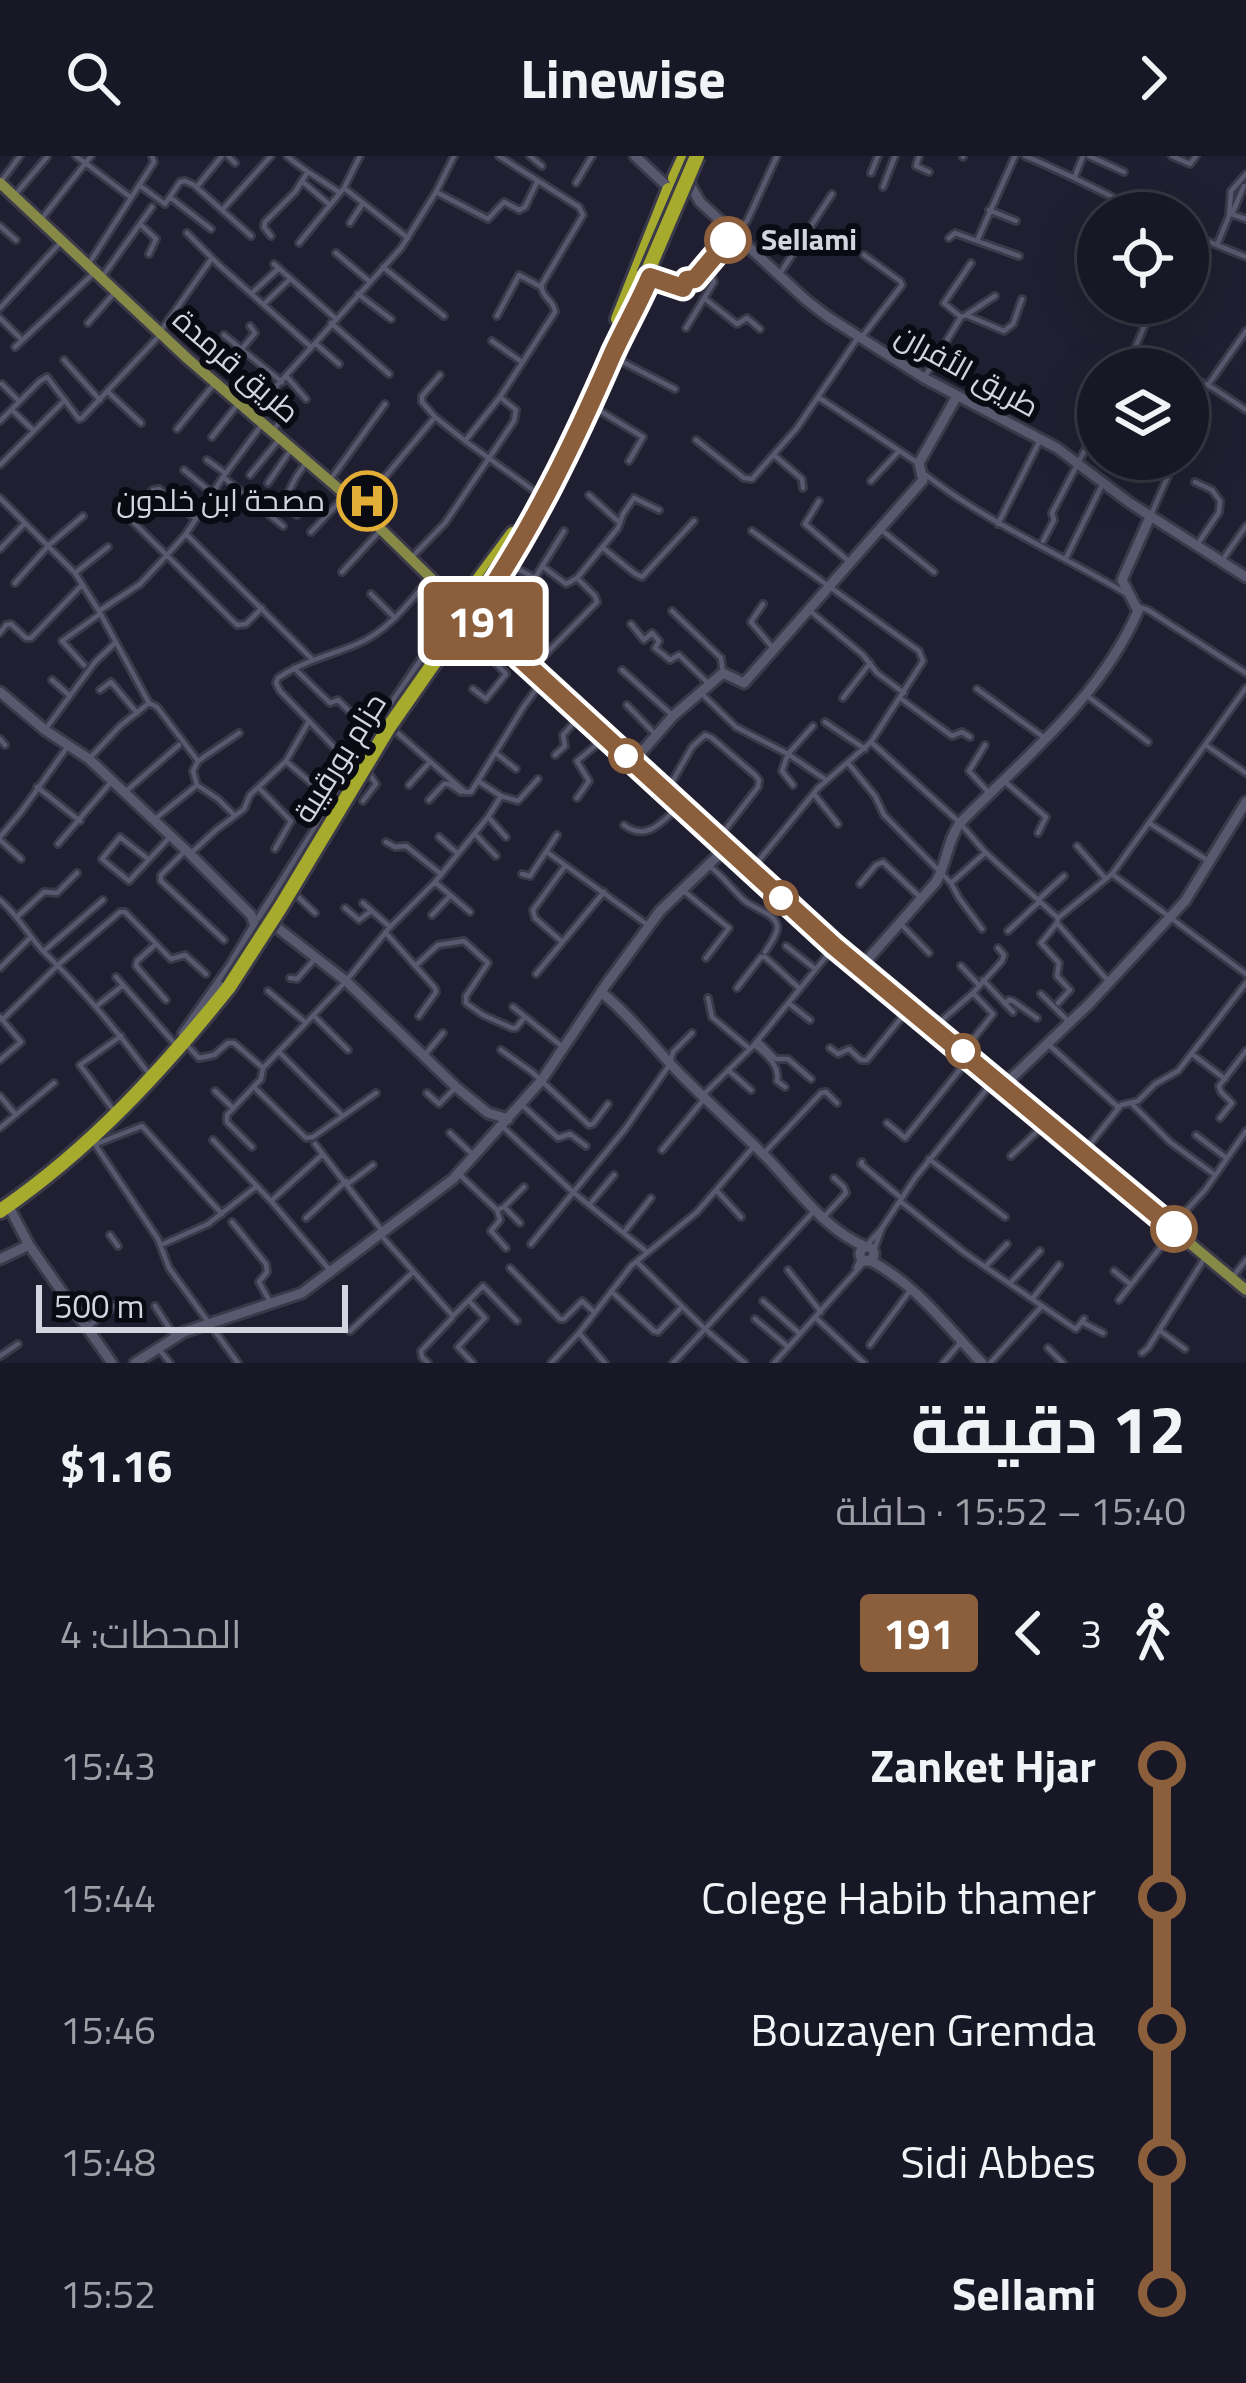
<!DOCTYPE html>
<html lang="ar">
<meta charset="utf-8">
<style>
body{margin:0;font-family:"Titillium Web",Cairo,sans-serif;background:#21202d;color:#f1f3f6;direction:rtl;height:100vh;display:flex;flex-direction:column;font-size:45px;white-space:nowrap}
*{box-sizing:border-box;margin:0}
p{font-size:39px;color:#9f9fa7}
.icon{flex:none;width:66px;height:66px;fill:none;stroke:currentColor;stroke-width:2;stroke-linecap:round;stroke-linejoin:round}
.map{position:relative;height:1207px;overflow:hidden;direction:ltr}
.details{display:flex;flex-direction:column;background:#181725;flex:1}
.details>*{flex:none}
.badge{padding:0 24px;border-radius:9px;font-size:42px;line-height:78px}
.fabs{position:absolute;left:1077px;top:36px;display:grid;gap:24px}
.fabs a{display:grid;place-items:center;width:132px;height:132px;border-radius:50%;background:#181725;box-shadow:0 12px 48px #0002,0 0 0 3px #363642;font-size:60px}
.scale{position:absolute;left:36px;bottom:30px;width:312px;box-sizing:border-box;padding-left:12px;border:6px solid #d4d4e1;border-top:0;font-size:33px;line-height:42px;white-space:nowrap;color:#d4d4e1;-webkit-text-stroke:9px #0a0a12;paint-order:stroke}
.map>.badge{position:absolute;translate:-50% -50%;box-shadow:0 0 0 6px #fff}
.legs{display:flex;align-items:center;gap:18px;height:132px;padding:0 60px;font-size:39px}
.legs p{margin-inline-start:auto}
.head{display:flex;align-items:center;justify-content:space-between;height:204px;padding:0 60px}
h1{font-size:66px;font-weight:700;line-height:90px}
ul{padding:0 60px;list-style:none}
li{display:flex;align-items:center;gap:42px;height:132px;font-size:45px}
li i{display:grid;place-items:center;width:18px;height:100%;margin:0 15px;background:currentColor}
li i::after{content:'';width:30px;height:30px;margin:-15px;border:9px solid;border-radius:50%;background:#181725}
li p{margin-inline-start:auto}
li:first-child i{background:linear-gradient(#0000 50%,currentColor 0)}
li:last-child i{background:linear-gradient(currentColor 50%,#0000 0)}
header{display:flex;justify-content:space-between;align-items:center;height:156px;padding:0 60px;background:#181725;font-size:54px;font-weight:700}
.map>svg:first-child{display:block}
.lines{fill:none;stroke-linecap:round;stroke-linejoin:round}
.street-casing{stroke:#3a3949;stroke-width:10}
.secondary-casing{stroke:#3a3949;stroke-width:15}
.primary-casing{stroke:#3a3949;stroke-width:16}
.highway-casing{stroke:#3a3949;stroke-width:20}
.street{stroke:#58586e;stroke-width:4.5}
.secondary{stroke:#58586e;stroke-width:9}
.primary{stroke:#878947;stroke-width:10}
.highway{stroke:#a6aa2d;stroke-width:14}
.highway-bridge-casing{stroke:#3a3949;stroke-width:20;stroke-linecap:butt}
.highway-bridge{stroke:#a6aa2d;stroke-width:14}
.line-1-casing{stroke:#fff;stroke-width:27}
.line-1{stroke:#8b5e3c;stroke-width:18}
.stop-1-dot{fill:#fff;stroke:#8b5e3c;stroke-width:6}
.labels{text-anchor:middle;stroke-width:12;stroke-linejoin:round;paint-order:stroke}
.stop-label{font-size:30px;font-weight:bold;fill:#d4d4e1;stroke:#0a0a12;text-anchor:start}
.street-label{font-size:30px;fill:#d4d4e1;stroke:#0a0a12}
.poi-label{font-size:30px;fill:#d4d4e1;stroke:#0a0a12;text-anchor:end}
</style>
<header><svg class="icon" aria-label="forward" viewBox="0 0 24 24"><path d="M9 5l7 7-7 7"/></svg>Linewise<svg class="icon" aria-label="search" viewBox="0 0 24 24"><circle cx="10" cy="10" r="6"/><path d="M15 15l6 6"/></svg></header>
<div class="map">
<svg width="1246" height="1207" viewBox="0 0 1246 1207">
<rect width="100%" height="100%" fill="#201f31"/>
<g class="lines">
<g class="street-casing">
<path id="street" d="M76,0L129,40
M228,0L235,7
M287,0C304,15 322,24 340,37
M530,0L542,10
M919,0L916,10L929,16
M1015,0L977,85L1019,100
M1025,0C1067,17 1104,37 1144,57
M1089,0L1124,16
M1172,0L1190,8L1196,0
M963,1V0
M871,17L878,0
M1075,20L1083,0
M303,26L330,49
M0,27L20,0
M576,27L592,0
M199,28L222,0
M139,29L165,48L180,26L185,25L194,29L251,80
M883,31L895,0
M344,32L408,82
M438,37L488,63L504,46L519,54L525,51L537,26
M14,40L47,1
M171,42L211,73
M223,53L271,0
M989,54L1016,65
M1232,58L1244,30
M1234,59L1246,63
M43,61L91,0
M350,67L363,47
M140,68L156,83L149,98
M0,70L16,84
M187,77L219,109L311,191
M271,80L264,71L265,66L295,36L307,17
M1188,81L1195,80L1246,101
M949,82L955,77L977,85
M299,87L344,32L360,0
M1217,89L1229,60L1231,35L1246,18
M336,97L369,125
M274,108L335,162
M88,109L154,6L152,0
M383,111L444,160
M1188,111L1203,117
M779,119L832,38
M102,121L152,51
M650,121L681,133L687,124L695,123L707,109
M252,137L279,112
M358,138L391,163
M704,142L737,168L747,162L760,173
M264,148L290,123
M0,152L61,86
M966,159L995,140
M497,160L519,119L541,131
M961,161L966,159L1004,175L1013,168L1022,143
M0,162L22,184
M88,167L116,135
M331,167L389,218
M686,172L714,126L707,106L747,65L777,0
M160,176L212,102
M224,179L282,226
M861,182L902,129L900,125L864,99
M492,185L522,206
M316,188L339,208
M15,191L94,117
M241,194L255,177L250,170
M1133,197L1154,147
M617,203L675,233
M64,204L100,244
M1125,213L1133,197L1171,213
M440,219L422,240V246L435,261L464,284
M1188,220L1213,232L1246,254
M287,221L306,243
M924,222L961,161L944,147L971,107
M2,228L19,245
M1208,229L1246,175
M108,236L141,267
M500,241L465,285L540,339
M818,241L918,307
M592,250L643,281L629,305
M12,254L34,275
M252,257L401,92L436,36L454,0
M0,265L40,225L47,221L79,263L82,262L160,179
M177,273L215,227
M273,274L292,252
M212,281L238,248
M696,284L744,322L752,323L797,272L859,180
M774,299L802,323L803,332
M1146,303L1166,315L1168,320L1150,361
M207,304L225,317
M0,309L65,244
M184,314L212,337
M250,319L277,286
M926,319C988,367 1060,398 1127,438
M223,321L283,370
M330,324L385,248
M871,325L899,295
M1195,326L1212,334L1220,345L1219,356L1197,389
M268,327L292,292
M589,339L620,367
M0,342L75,417L99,455L149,547L157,551L198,605
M819,345L805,368L851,407
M119,352L237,469L246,468L262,452
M359,352L435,261
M297,359L283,347L296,321L307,305
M127,360L153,334L159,333L196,363
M998,368L1040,284
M879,372L934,416
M311,376L344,341
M186,378L312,503
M1043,385L1054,364L1052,357L1098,269
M602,391L634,417L642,421L694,365
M0,393L25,367
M411,402L445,367L514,265L516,254L500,241L555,156C554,144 540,141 542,128L583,59L579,51L499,0
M1066,402L1103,327
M1221,406L1246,370
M508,408L535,422
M342,416L379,376
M75,417L108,391
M577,422L618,372L623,358L634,342L659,354
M15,427L49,389L83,360
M371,438L395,462
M763,448L751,466L773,492
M1139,451L1148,454L1246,517
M809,454L863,499L877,517L904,537
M99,455L140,428L167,399L186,378L223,321L263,267
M672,455L721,502L723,517
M631,468L644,484L652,477L659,485L655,492L670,504L679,499L710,529
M496,470L535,422L564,375
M0,477L6,469L11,468L26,482H31L82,429
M84,509L62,485L100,458
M294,512L330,547L338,544L355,561
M531,513L597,446L595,440L577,422L566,428L542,410
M622,514L671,558
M52,524L70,540
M473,533L486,543L506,518L492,503L504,488
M977,533L1046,583
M100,534L111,526L137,557
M703,539L736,571L788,598L826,624
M1086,539L1148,586
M843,542L870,507
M900,542L952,580L962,576L970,581
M627,549L655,578
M309,565L355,613
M825,566L865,593
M47,571L95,506L115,487
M393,573L465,636H471L524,550L543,524
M0,583L5,589
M871,586L960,667L985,696L1058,762L1057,767L1110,827
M985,589L969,615L990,638
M1207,590L1246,617
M497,598L516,613
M555,599L565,590L563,579L578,562
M89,603L120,570L149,547
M288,607L324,638
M848,607L875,640L884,659L951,727L985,697
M1004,625L1046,661L1038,677
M197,629L193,615L198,605L239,577
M409,629L430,606
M793,629L782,615L788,598L813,570
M37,631L80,665
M259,632L291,665L275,693
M668,633L692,591L705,579L712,582L755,619L759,624L758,631L718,683
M124,637L179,589
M814,638L838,668
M501,640L518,645L538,623
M577,642L589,625L577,605L606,581
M429,644L444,628H449L461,636
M363,645L376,628L368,616
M155,663L197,629L218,643L234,659
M490,663L506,681
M1149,667L1210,706
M624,669C647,686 662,666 679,650
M475,678L496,700
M0,681L21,656L68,590
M439,681L457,697
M0,684L21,703
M386,686L395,691L406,690L441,718
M58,688L112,625
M1077,690L1106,723
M185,695L161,719V725L224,784
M547,696L649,770
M190,698L216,674L244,653L250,639L286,605L309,565L280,535L276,527L278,522C303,505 329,500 357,488C387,476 408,448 428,424
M148,703L120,681L102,703L129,725L170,681
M709,710C723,719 732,734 745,745C753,752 774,757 777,769C779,776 769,790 765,796
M751,714L818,632L871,586L923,505L919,495L752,375
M522,718L530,720L557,679
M1112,718L1246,818
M435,726L470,756
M951,727L959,742L982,773
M860,728L876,709L883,706L920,741
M685,736L729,772L706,802
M294,737L315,757
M0,744C18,759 27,778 43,795C82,833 117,874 149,918
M1038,744L1064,720
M363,747L390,771
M345,752L359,764L371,755
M432,759L449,741
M18,760L44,736L57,737L77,717
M1058,762L1112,718L1246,532
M899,766L929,797
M1057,767L1041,787L1059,807L1057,820L1070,834L1058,847
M1008,775L1039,746
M386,777L435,832L436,836L419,860
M560,784L535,762L533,754L565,710
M156,788L137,805L136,810L166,844
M786,790L814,812
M44,795L103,744
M415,810L438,789L464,785L488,807L466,840V847L483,859L512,872H516L524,862
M961,810L979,829
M0,812L30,782
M536,818L604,736
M116,821L176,889
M290,822L297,823L313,805
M983,824L1013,856
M737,832L761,801H765L800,833
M268,835L305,866
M1041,838L1070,867
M708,842L712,861L750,893
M1005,848L1009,844L1013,845L1037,862
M98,849L122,830
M791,849L810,864
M513,851L564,892
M314,860L348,894
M0,861L21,886L0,904
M2,864L59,808L120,756H125L171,803L185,799L206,818
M934,871L973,837L1002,805L1004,799L998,792
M184,886L199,902L214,899L228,887H234L263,912
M759,886L776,903H788L811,923
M1048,888L1119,952
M755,889C766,899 780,909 777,925L785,931
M830,892L838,898L849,893L861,904H867L906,856
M501,894L532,916L589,969L593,968L608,948
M279,896L342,959
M963,896L993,858L973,837
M1192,898L1225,923
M424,900L443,877
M728,914L751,934
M254,931L306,982L313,981L376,937
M215,935L233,952
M427,937L439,948L456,931
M703,939L754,889L834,791
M0,940L16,959
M521,948L558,982L570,978L586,990
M1133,949L1170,986L1215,1019
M114,955L80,909L121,880
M1220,962L1232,947L1221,936L1219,930L1246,895
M887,967L905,982L966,906
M502,970L573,1036L647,1096
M0,972L54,927
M450,977L472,998
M1196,979L1225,1001
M213,984L271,1045L328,1112
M94,987L158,1083L169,1112L238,1207
M96,988L142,970L222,1058
M315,988L383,1076
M252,991L227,966V959L261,923L263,912L346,825L390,771L435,726L488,661L501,640L478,625
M662,994L704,943
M765,996L821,937L826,936L837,947
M1083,997L1121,949L1138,945L1155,928L1178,915L1246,827
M1011,1000L1046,967
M929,1003L1005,1061
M862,1006L861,1008L900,1041
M459,1018L497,1054L504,1051L524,1031
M349,1027L373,1009
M717,1035L741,1061
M271,1045L323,998
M900,1045L965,1097L1074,1172L1076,1173L1084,1163
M589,1049L614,1019
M504,1051L520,1067
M497,1054L500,1064L491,1075L506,1092
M306,1062L346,1025
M823,1062L846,1037L844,1031L834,1022
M232,1066L266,1108L267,1116L259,1126L269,1144
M1171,1071L1205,1034L1246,975
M882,1072L915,1022L991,928
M625,1075L651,1042
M380,1078L453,1160L483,1130L517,1165
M110,1079L118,1090
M531,1088L625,973L670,908L673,896L692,877
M868,1088L882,1072L873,1097
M161,1089L208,1068L257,1030
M637,1106L705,1173L815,1054
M986,1110L1007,1088
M510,1112L560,1163H564L582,1145L594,1156
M856,1112L861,1101
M788,1114L821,1156
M1114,1115L1129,1127
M1232,1122L1246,1104
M1011,1126L1040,1095
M611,1135L654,1175L658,1176L681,1152
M1033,1142L1059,1109
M1119,1144L1171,1078
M763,1145L799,1177
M470,1146L485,1162L458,1191L473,1207
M155,1150L175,1181
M816,1162L864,1207
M755,1163L787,1190
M1082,1166L1103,1177
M89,1170L117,1148
M1159,1174L1185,1193
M350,1175L413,1116
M579,1177L605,1207
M870,1189L909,1136
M1048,1192L1063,1207
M159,1193L170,1207
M1142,1197L1148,1192L1206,1100
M0,1200L18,1188
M428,1207L422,1201L421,1195L452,1162
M551,1207L579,1177L631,1110L697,1056L754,990
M673,1207L705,1173L745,1207
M774,1207L866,1104
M943,1207L961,1186
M990,1207L1042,1150"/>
</g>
<g class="secondary-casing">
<path id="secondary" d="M635,0L669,32
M688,25L700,46L806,144L828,161L924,222L1057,292L1130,347L1246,421
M0,536L45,574L89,603L190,698L251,759L254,767
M633,606L673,560L723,517L744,527L923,324L919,307L957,240
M261,761L355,613L381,566L455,457
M275,770L346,825L456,931L488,957L508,963
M860,812L936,726C947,707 947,685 960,667C1025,601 1100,542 1138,455L1122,424L1150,361
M601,836C632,861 656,894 684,922C710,948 738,973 764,999C796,1031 823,1073 866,1091
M183,878L231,810L253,773
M1003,930L1089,848L1185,745L1246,646
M8,1049L29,1089
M860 1098a7 7 0 1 1 14 0a7 7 0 1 1-14 0Z
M0,1103L29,1089L112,1207
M869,1104C915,1127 946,1170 982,1207
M135,1207L184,1176L302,1137L453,1023L541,925L605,830L660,755L726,692"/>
</g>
<g class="primary-casing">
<path id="primary" d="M0,27L188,203L346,339L440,431L455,455
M477,454L504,488L834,791L1246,1134"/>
</g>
<g class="highway-casing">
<path id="highway" d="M675,22L685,0
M618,163L669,34
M512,395C567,307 606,214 646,119
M464,444L513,378
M0,1055C90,993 161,916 229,831"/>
</g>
<use href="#street" class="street"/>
<use href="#secondary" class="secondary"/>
<use href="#primary" class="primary"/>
<use href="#highway" class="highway"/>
<g class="highway-bridge-casing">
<path id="highway-bridge" d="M646,119L697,0
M229,831L280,752L389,571L512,395"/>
</g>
<use href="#highway-bridge" class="highway-bridge"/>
</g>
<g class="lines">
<g class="line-1-casing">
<path id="line-1" d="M728,84L695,123L687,124L683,132L650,121C639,147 625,171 613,197C574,287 532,374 477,454L500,484L834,790L1174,1073"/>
</g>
<use href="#line-1" class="line-1"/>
</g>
<defs>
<g id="hospital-ring" transform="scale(3)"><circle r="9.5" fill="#0a0a12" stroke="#e3ae35" stroke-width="1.5"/><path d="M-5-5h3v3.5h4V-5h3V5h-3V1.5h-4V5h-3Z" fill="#e3ae35"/></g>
</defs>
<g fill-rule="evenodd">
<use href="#hospital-ring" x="367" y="345"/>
</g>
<g class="stop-1-dot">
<circle cx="728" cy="84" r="21"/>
<circle cx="626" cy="600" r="15"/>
<circle cx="781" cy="742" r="15"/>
<circle cx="963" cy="895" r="15"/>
<circle cx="1174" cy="1073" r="21"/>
</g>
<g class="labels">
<g class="stop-label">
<text x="761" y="94">Sellami</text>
</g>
<g class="street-label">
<text transform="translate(236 210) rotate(41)" y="10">طريق قرمدة</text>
<text transform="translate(967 215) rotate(29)" y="10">طريق الأفران</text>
<text transform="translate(340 602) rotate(-58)" y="10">حزام بورقيبة</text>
</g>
<g class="poi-label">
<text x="325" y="355">مصحة ابن خلدون</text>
</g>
</g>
</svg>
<div class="fabs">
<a><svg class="icon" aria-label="locate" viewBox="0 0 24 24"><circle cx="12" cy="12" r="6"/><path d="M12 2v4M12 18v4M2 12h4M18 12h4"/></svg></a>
<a><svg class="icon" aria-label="layers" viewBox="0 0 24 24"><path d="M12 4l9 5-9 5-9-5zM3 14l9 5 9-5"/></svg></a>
</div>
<div class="scale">500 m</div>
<b class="badge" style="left:483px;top:465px;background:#8b5e3c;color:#fff">191</b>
</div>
<section class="details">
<div class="head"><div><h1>12 دقيقة</h1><p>15:40 – 15:52 · حافلة</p></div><b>$1.16</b></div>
<div class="legs"><svg class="icon" aria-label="walk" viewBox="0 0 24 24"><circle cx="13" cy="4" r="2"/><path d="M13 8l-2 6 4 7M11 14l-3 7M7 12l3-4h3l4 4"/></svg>3<svg class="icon" aria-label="back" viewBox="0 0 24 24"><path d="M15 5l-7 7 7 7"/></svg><b class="badge" style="background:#8b5e3c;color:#fff">191</b><p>المحطات: 4</p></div>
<ul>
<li><i style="color:#8b5e3c"></i><b>Zanket Hjar</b><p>15:43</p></li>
<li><i style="color:#8b5e3c"></i><span>Colege Habib thamer</span><p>15:44</p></li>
<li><i style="color:#8b5e3c"></i><span>Bouzayen Gremda</span><p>15:46</p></li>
<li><i style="color:#8b5e3c"></i><span>Sidi Abbes</span><p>15:48</p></li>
<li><i style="color:#8b5e3c"></i><b>Sellami</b><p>15:52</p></li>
</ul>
</section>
